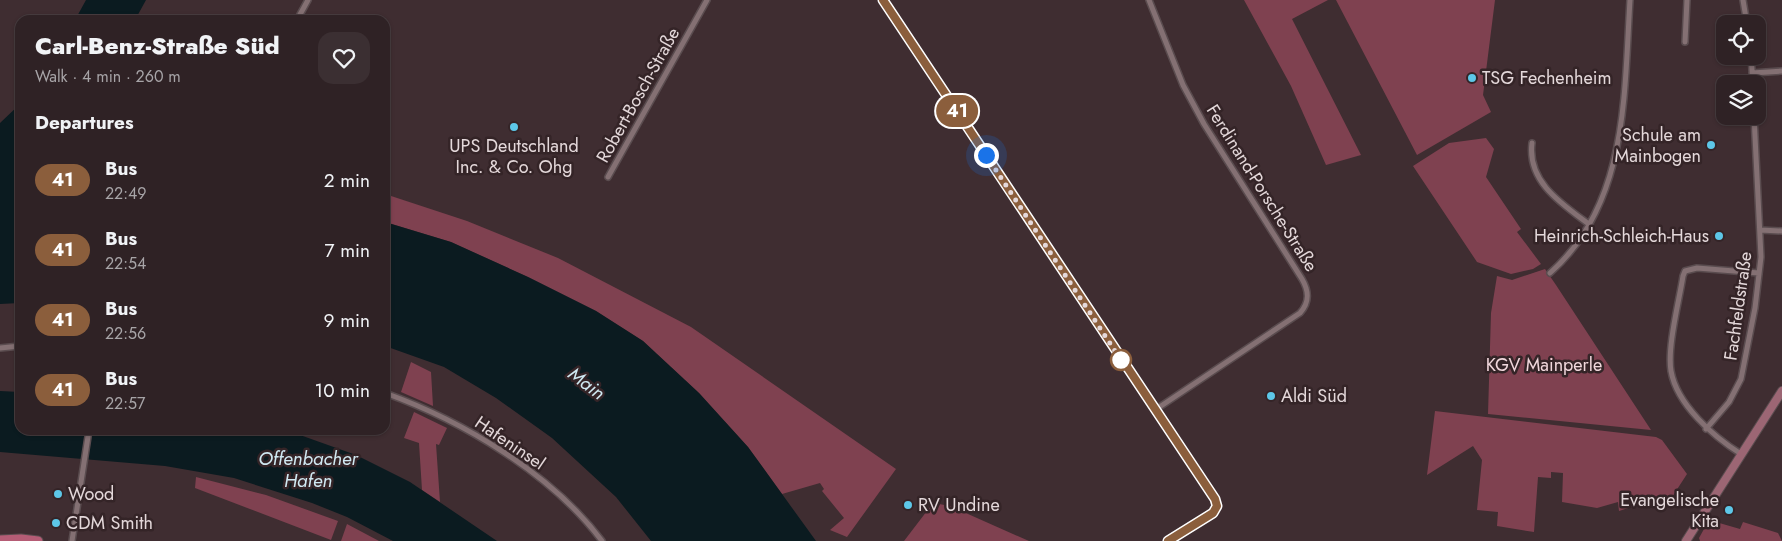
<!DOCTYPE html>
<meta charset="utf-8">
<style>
body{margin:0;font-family:Jost,sans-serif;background:#3b2f32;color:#f1f3f6;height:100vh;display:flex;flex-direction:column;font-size:19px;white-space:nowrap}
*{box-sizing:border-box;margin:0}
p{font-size:16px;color:#a7a4a7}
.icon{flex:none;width:28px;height:28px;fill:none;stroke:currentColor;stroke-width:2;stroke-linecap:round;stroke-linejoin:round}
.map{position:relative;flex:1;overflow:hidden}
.details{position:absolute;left:15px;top:15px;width:375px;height:420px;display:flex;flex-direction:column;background:#2f2225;border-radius:15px;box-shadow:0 1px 4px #0004,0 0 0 1px #4a3f42}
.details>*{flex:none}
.badge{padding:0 10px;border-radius:16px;font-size:18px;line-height:32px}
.fabs{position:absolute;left:1716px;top:15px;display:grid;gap:10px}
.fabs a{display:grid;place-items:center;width:50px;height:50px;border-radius:10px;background:#2f2225;box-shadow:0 1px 4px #0004,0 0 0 1px #4a3f42;font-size:25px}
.you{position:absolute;width:25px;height:25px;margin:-12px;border:4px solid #fff;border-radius:50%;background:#1a73e8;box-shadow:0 0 0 8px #1a73e833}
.map>.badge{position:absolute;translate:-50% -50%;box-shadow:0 0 0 2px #fff}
h2{padding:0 20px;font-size:19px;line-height:45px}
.round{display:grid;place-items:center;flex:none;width:52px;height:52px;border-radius:15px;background:#3b2f32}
.head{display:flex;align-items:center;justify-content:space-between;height:85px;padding:0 20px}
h1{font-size:24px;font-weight:800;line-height:38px}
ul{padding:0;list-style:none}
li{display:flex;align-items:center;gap:15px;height:70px;padding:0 20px}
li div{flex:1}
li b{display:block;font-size:19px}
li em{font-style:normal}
li .badge{min-width:55px;font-weight:700;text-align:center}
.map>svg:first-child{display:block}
.green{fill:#7f4150}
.water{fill:#0b1b20}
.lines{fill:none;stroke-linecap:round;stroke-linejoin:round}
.street-casing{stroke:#5a4c4f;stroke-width:8}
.secondary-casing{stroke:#5a4c4f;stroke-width:10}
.primary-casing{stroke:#5a4c4f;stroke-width:11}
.street{stroke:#847073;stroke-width:5}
.secondary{stroke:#9c6674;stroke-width:8}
.primary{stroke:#b55c75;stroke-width:9}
.line-casing{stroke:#fff;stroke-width:11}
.line{stroke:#8b5e3c;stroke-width:8}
.walk{stroke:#e4d8da;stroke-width:5;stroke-dasharray:0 9}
.poi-dot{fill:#5dc7e8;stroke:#342427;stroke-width:2}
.stop-dot{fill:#fff;stroke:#8b5e3c;stroke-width:2.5}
.labels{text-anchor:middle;stroke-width:5;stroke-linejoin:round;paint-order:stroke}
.poi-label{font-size:18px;fill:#e4d8da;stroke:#342427;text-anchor:start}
.street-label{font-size:18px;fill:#e4d8da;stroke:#342427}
.park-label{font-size:18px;fill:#f1d7dc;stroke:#342427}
.water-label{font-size:19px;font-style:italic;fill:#d0e9f2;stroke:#342427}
</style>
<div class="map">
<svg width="1782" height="541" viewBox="0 0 1782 541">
<rect width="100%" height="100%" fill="#3f2d31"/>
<path class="green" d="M1244,0H1328L1292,19L1361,155L1326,165L1291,86Z
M1336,0H1495L1483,95L1491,112L1417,155Z
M1486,138L1494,149L1486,177L1521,229L1517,232L1541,264L1533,269L1511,274L1477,262L1413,166L1449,143Z
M385,194L467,221L558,258L691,327L896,469L847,537L830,530L844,518L822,491L824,489L820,483L782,494L748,447L699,393L643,341L596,311L528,277L451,242L385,222Z
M1545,269L1556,285L1651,430L1488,414L1491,313L1497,276L1512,280Z
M411,362L431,372L433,406L401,392Z
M1435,411L1656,437L1662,440L1687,474L1665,508L1659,498L1619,511L1618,502L1597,508L1562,502L1563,473L1551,472V478L1538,477L1534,532L1497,526L1498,512L1477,510L1482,460L1473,446L1427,475Z
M414,412L447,428L439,445L436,444L440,502L422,490L419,443L404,438Z
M196,477L266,495L338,521L331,540L195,488Z
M939,504L950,506L1029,541H904L930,507Z
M1709,520L1740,529L1743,522L1778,533L1782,541H1700L1699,538Z
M347,524L379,541H341Z"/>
<path class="water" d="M86,0H146L135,20H75Z
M20,104V303L0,304V123Z
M385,222L451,242L528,277L596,311L643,341L699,393L748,447L816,541H651L616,497L552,438L496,398L444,367L385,346Z
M0,391L20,392V430H286L356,455L410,482L497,541H393L347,517L312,503L234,478L165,466L0,452Z"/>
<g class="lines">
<g class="street-casing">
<path id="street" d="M1149,0L1183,85L1204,124L1302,279C1309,291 1310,302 1300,313L1155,410
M1743,0L1747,24
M297,20L308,0
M1685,42L1687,0
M1751,56L1753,84
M1752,73L1782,71
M1532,143C1527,182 1562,204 1590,225
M608,177L707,0
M1760,230L1782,231
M1550,273C1628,204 1624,96 1630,0
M0,348L20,346
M385,393C463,421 552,474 602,541
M1706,429L1729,402L1741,379L1755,308L1761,257L1754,116
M1741,454C1714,437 1677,405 1671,371C1667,347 1679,302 1683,276L1685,271L1697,268L1759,273
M72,541L89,430"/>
</g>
<g class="secondary-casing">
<path id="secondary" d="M883,0L1215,499L1217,506L1213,513L1168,541
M1686,541L1782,391"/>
</g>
<g class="primary-casing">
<path id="primary" d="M0,540L21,539L38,541"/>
</g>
<use href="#street" class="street"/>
<use href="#secondary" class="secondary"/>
<use href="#primary" class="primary"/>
</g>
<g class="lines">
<g class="line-casing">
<path id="line" d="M883,0L1215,499L1217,506L1213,513L1168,541"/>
</g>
<use href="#line" class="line"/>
<path class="walk" d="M986,155L1121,360"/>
</g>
<g class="poi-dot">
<circle cx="1472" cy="78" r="5"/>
<circle cx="514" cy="127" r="5"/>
<circle cx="1711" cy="145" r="5"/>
<circle cx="1719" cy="236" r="5"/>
<circle cx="1271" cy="396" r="5"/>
<circle cx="58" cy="494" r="5"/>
<circle cx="908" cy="505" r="5"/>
<circle cx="1729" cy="510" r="5"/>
<circle cx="56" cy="523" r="5"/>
</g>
<circle class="stop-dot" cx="1121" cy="360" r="10"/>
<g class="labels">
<g class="poi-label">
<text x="1482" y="84">TSG Fechenheim</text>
<text x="1701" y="141" text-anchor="end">Schule am<tspan x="1701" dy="21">Mainbogen</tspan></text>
<text x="514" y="152" text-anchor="middle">UPS Deutschland<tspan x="514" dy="21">Inc. &amp; Co. Ohg</tspan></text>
<text x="1709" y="242" text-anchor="end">Heinrich-Schleich-Haus</text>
<text x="1281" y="402">Aldi Süd</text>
<text x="68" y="500">Wood</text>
<text x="1719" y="506" text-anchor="end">Evangelische<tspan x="1719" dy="21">Kita</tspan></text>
<text x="918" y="511">RV Undine</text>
<text x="66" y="529">CDM Smith</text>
</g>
<g class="street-label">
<text transform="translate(638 95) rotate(-61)" y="6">Robert-Bosch-Straße</text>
<text transform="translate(1262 188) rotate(58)" y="6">Ferdinand-Porsche-Straße</text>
<text transform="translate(1738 306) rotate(-82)" y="6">Fachfeldstraße</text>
<text transform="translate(510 443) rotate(34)" y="6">Hafeninsel</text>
</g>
<g class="park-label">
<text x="1544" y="371">KGV Mainperle</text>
</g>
<g class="water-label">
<text transform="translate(587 383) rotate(37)" y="7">Main</text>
<text x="308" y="465">Offenbacher<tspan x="308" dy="22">Hafen</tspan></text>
</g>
</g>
</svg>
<div class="fabs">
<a><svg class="icon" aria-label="locate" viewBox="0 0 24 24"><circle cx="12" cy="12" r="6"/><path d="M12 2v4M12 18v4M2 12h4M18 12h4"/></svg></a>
<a><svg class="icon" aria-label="layers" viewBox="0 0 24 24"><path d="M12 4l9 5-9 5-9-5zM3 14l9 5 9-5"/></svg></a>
</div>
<div class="you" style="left:986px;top:155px"></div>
<b class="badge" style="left:957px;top:111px;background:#8b5e3c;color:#fff">41</b>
<section class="details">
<div class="head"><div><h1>Carl-Benz-Straße Süd</h1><p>Walk · 4 min · 260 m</p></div><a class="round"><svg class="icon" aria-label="heart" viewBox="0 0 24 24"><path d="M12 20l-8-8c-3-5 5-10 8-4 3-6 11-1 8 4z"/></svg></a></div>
<h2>Departures</h2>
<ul>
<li><span class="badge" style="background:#8b5e3c;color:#fff">41</span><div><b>Bus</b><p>22:49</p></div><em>2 min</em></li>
<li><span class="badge" style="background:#8b5e3c;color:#fff">41</span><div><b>Bus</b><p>22:54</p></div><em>7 min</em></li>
<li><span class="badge" style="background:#8b5e3c;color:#fff">41</span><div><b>Bus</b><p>22:56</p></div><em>9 min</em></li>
<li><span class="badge" style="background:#8b5e3c;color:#fff">41</span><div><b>Bus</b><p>22:57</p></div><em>10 min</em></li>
</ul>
</section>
</div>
